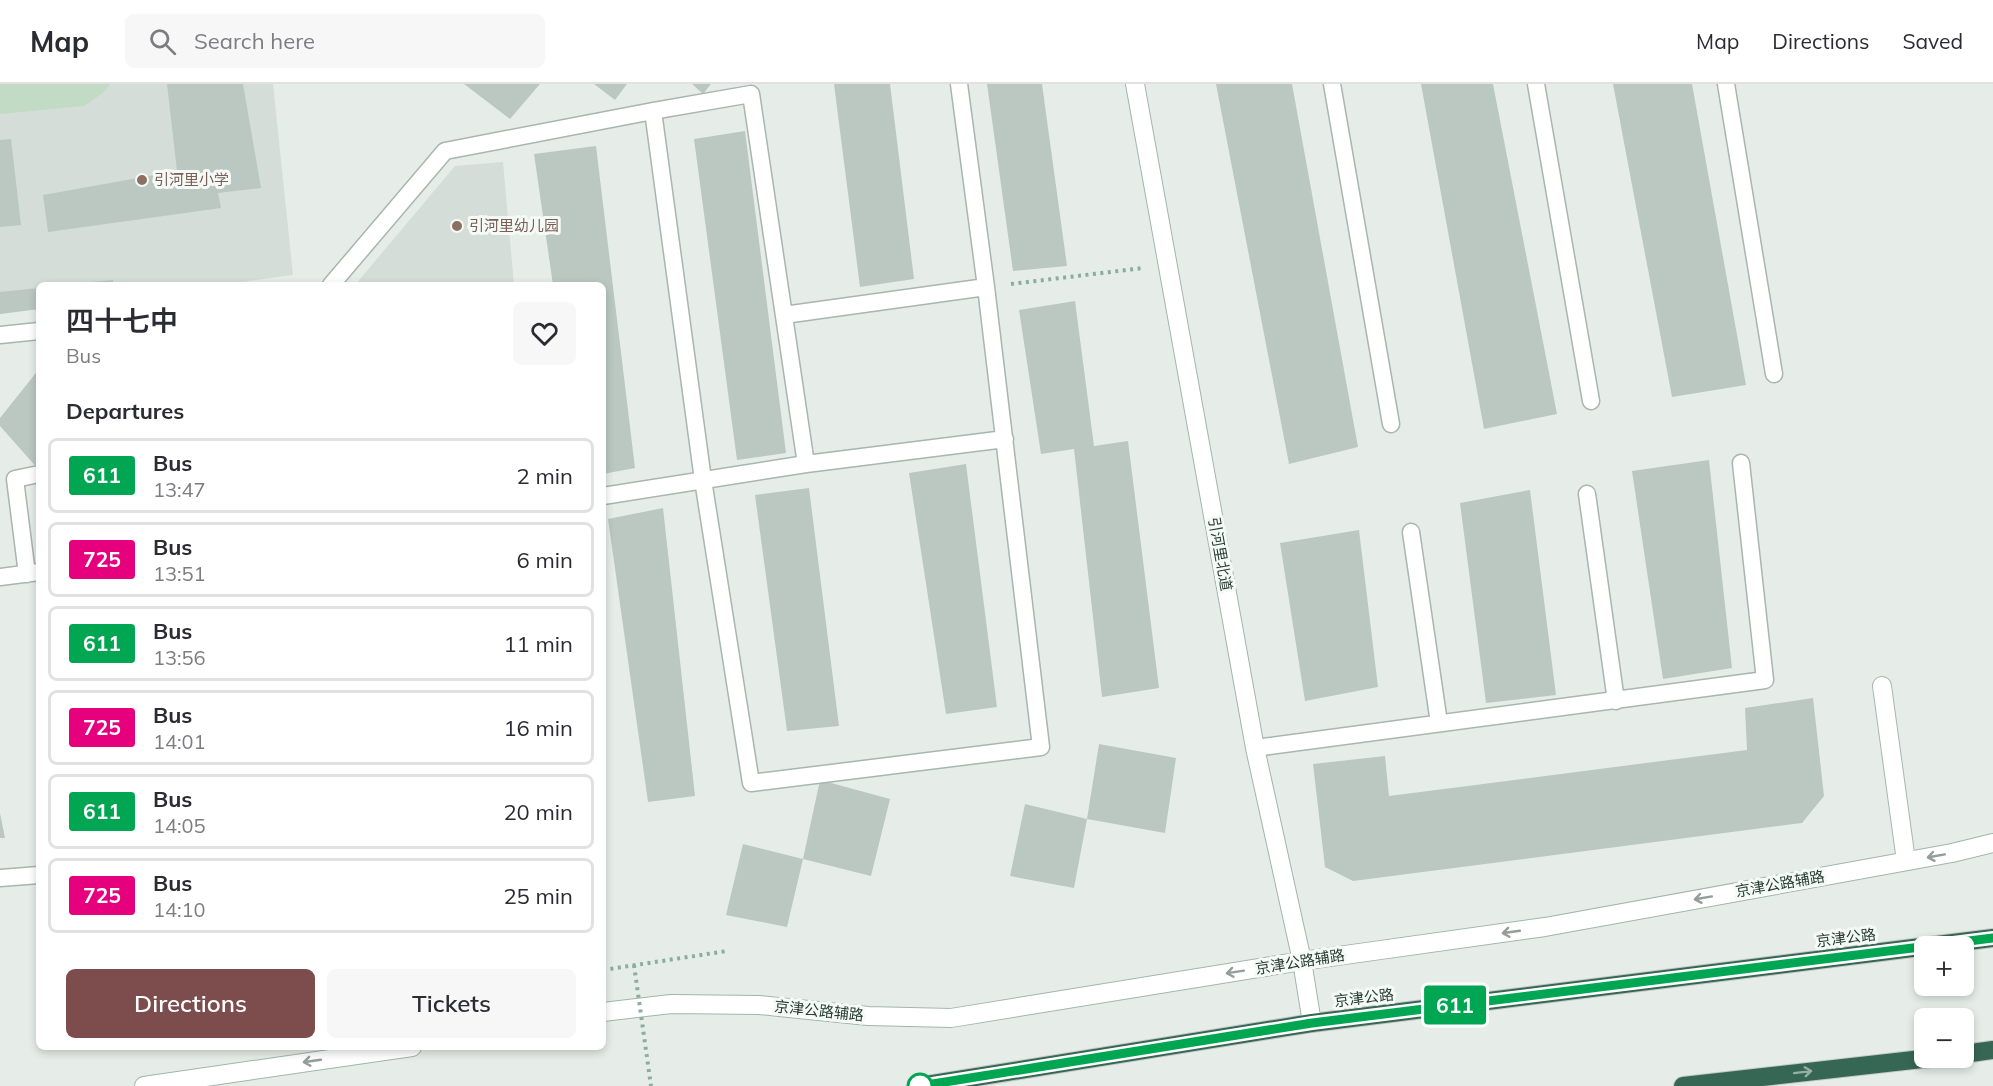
<!DOCTYPE html>
<meta charset="utf-8">
<style>
body{margin:0;font-family:Mulish,"Noto Sans SC",sans-serif;background:#f7f7f7;color:#2b2b33;height:100vh;display:flex;flex-direction:column;font-size:22px;white-space:nowrap}
*{box-sizing:border-box;margin:0}
p{font-size:20px;color:#7c7c81}
.icon{flex:none;width:33px;height:33px;fill:none;stroke:currentColor;stroke-width:2;stroke-linecap:round;stroke-linejoin:round}
.map{position:relative;flex:1;overflow:hidden}
.details{position:absolute;left:36px;top:198px;width:570px;height:768px;display:flex;flex-direction:column;background:#fff;border-radius:9px;box-shadow:0 3px 9px #0003}
.details>*{flex:none}
.badge{padding:0 12px;border-radius:4px;font-size:21px;line-height:39px}
.tools{position:absolute;left:1914px;top:852px;display:grid;gap:12px}
.tools a{display:grid;place-items:center;width:60px;height:60px;border-radius:9px;background:#fff;box-shadow:0 3px 9px #0003;font-size:30px}
.map>.badge{position:absolute;translate:-50% -50%;box-shadow:0 0 0 3px #fff}
h2{padding:0 30px;font-size:22px;line-height:54px}
.round{display:grid;place-items:center;flex:none;width:63px;height:63px;border-radius:9px;background:#f7f7f7}
.summary{display:flex;align-items:center;justify-content:space-between;height:102px;padding:0 30px}
h1{font-size:28px;font-weight:600;line-height:45px}
.primary-button{display:flex;gap:12px;margin-top:auto;padding:12px 30px}
.primary-button a{flex:1;height:69px;border-radius:9px;background:#7d4d4e;color:#fff;font-size:24px;font-weight:600;line-height:69px;text-align:center}
.primary-button a+a{background:#f7f7f7;color:#2b2b33}
ul{padding:0;list-style:none}
li{display:flex;align-items:center;gap:18px;height:75px;margin:0 12px 9px;padding:0 18px;border:3px solid #e1e1e2;border-radius:9px}
li div{flex:1}
li b{display:block;font-size:22px}
li em{font-style:normal}
li .badge{min-width:66px;font-weight:700;text-align:center}
header{display:flex;align-items:center;gap:36px;box-sizing:border-box;height:84px;padding:0 30px;background:#fff;border-bottom:2px solid #e1e1e2}
header strong{font-size:28px}
nav{display:flex;gap:33px;margin-inline-start:auto;font-size:21px}
.search{width:420px;height:54px;background:#f7f7f7;display:flex;align-items:center;gap:15px;box-sizing:border-box;padding:0 21px;border-radius:9px;color:#7c7c81;font-size:22px}
.map>svg:first-child{display:block}
.built{fill:#d4ddd7}
.green{fill:#c2dbc4}
.building{fill:#bbc8c1}
.lines{fill:none;stroke-linecap:round;stroke-linejoin:round}
.lane-casing{stroke:#a9b5af;stroke-width:19}
.street-casing{stroke:#a9b5af;stroke-width:20}
.secondary-casing{stroke:#a2b5ab;stroke-width:20}
.highway-casing{stroke:#c3c9c6;stroke-width:20}
.path{stroke:#8aad9c;stroke-width:4;stroke-dasharray:3 4.5;stroke-linecap:butt}
.lane{stroke:#fff;stroke-width:16}
.street{stroke:#fff;stroke-width:18}
.secondary{stroke:#fff;stroke-width:18}
.highway{stroke:#366654;stroke-width:18}
.path-bridge{stroke:#8aad9c;stroke-width:4;stroke-dasharray:3 4.5;stroke-linecap:butt}
.oneway{stroke:#939e99}
.oneway2{stroke:#96b0a6}
.line-casing{stroke:#fff;stroke-width:14}
.line{stroke:#00a651;stroke-width:9}
.education-dot{fill:#8d6e63;stroke:#f6faf7;stroke-width:2}
.stop-dot{fill:#fff;stroke:#00a651;stroke-width:3}
.labels{text-anchor:middle;stroke-width:6;stroke-linejoin:round;paint-order:stroke}
.education-label{font-size:15px;fill:#785e54;stroke:#f6faf7;text-anchor:start}
.street-label{font-size:15px;fill:#273d33;stroke:#f6faf7}
</style>
<header>
<strong>Map</strong>
<div class="search"><svg class="icon" aria-label="search" viewBox="0 0 24 24"><circle cx="10" cy="10" r="6"/><path d="M15 15l6 6"/></svg>Search here</div>
<nav><a>Map</a><a>Directions</a><a>Saved</a></nav>
</header>
<div class="map">
<svg width="1993" height="1002" viewBox="0 0 1993 1002">
<rect width="100%" height="100%" fill="#e6ede9"/>
<path class="built" d="M0,0H273L293,191L220,201H39V225L0,230Z
M503,78L514,201H355L455,82Z"/>
<path class="green" d="M0,0H110L104,8L84,22L0,30Z"/>
<path class="building" d="M167,0H243L261,104L218,109L221,124L48,148L43,111L177,87Z
M464,0H540L510,35Z
M594,0H627L615,16Z
M692,0H711L703,10Z
M834,0H890L914,195L860,203Z
M987,0H1042L1067,182L1013,187Z
M1216,0H1292L1358,363L1289,380Z
M1421,0H1493L1557,330L1484,345Z
M1613,0H1692L1746,301L1672,313Z
M745,47L786,369L737,376L694,55Z
M11,55L21,141L0,143V56Z
M596,62L635,384L603,390V201H553L534,70Z
M113,196V201H80V199Z
M39,204V225L0,230V208Z
M1075,217L1094,362L1128,357L1159,604L1102,613L1074,365L1041,370L1019,226Z
M39,285V386L0,342V334Z
M1709,376L1732,584L1663,595L1632,387Z
M966,380L997,623L946,630L909,389Z
M809,404L839,642L787,647L755,411Z
M1530,406L1556,611L1486,619L1460,419Z
M663,424L695,712L648,718L608,435Z
M1359,446L1378,603L1305,617L1280,459Z
M1813,614L1824,712L1802,739L1353,797L1325,783L1313,680L1385,672L1389,712L1747,666L1745,624Z
M1099,660L1176,674L1165,749L1087,735Z
M820,696L890,715L871,792L803,775Z
M1025,720L1087,735L1074,804L1010,792Z
M0,729L5,754H0Z
M743,760L803,775L787,843L726,831Z"/>
<g class="lines">
<g class="lane-casing">
<path id="lane" d="M1332,0L1391,340
M1536,0L1591,317
M1726,0L1774,290
M653,27L703,396L751,699L1041,663L986,203L959,0
M331,201L445,67L653,27L751,10L806,380
M784,231L986,203
M0,251L39,247
M1587,410L1616,617
M603,412L806,380L1005,355
M1411,448L1439,639
M27,490L15,395L39,390
M0,493L39,488
M1255,664L1765,596L1741,379
M0,794L39,791"/>
</g>
<g class="street-casing">
<path id="street" d="M1882,602L1906,777"/>
</g>
<g class="secondary-casing">
<path id="secondary" d="M1135,0L1255,664L1302,877L1312,939
M603,928L671,920L759,921L868,932L951,934L1302,877L1545,843L1952,769L1993,759
M144,1002L412,963"/>
</g>
<g class="highway-casing">
<path id="highway" d="M1964,970L1993,966
M920,1002L1312,939L1993,854
M1683,1002L1931,974"/>
</g>
<path class="path" d="M1011,200L1143,184
M603,886L727,867"/>
<use href="#lane" class="lane"/>
<use href="#street" class="street"/>
<use href="#secondary" class="secondary"/>
<use href="#highway" class="highway"/>
<path class="path-bridge" d="M634,881L651,1002"/>
</g>
<defs><path id="oneway-shaft" d="M-6 0H5M1.5-3L5.5 0L1.5 3" fill="none" stroke-width="1.6" stroke-linecap="round" stroke-linejoin="round" transform="scale(1.5)"/></defs>
<g class="oneway">
<use href="#oneway-shaft" transform="translate(1936 772) rotate(170)"/>
<use href="#oneway-shaft" transform="translate(1703 814) rotate(170)"/>
<use href="#oneway-shaft" transform="translate(1511 848) rotate(172)"/>
<use href="#oneway-shaft" transform="translate(1235 888) rotate(171)"/>
<use href="#oneway-shaft" transform="translate(312 977) rotate(172)"/>
</g>
<use class="oneway2" href="#oneway-shaft" transform="translate(1803 988) rotate(-7)"/>
<g class="lines">
<g class="line-casing">
<path id="line" d="M920,1002L1312,939L1993,854"/>
</g>
<use href="#line" class="line"/>
</g>
<g class="education-dot">
<circle cx="142" cy="96" r="6"/>
<circle cx="457" cy="142" r="6"/>
</g>
<circle class="stop-dot" cx="920" cy="1002" r="12"/>
<g class="labels">
<g class="education-label">
<text x="154" y="101">引河里小学</text>
<text x="469" y="147">引河里幼儿园</text>
</g>
<g class="street-label">
<text transform="translate(1220 470) rotate(80)" y="5">引河里北道</text>
<text transform="translate(1780 800) rotate(-10)" y="5">京津公路辅路</text>
<text transform="translate(1846 854) rotate(-7)" y="5">京津公路</text>
<text transform="translate(1300 878) rotate(-9)" y="5">京津公路辅路</text>
<text transform="translate(1364 914) rotate(-7)" y="5">京津公路</text>
<text transform="translate(819 927) rotate(6)" y="5">京津公路辅路</text>
</g>
</g>
</svg>
<div class="tools">
<a>+</a>
<a>−</a>
</div>
<b class="badge" style="left:1455px;top:921px;background:#00a651;color:#fff">611</b>
<section class="details">
<div class="summary"><div><h1>四十七中</h1><p>Bus</p></div><a class="round"><svg class="icon" aria-label="heart" viewBox="0 0 24 24"><path d="M12 20l-8-8c-3-5 5-10 8-4 3-6 11-1 8 4z"/></svg></a></div>
<h2>Departures</h2>
<ul>
<li><span class="badge" style="background:#00a651;color:#fff">611</span><div><b>Bus</b><p>13:47</p></div><em>2 min</em></li>
<li><span class="badge" style="background:#e6007e;color:#fff">725</span><div><b>Bus</b><p>13:51</p></div><em>6 min</em></li>
<li><span class="badge" style="background:#00a651;color:#fff">611</span><div><b>Bus</b><p>13:56</p></div><em>11 min</em></li>
<li><span class="badge" style="background:#e6007e;color:#fff">725</span><div><b>Bus</b><p>14:01</p></div><em>16 min</em></li>
<li><span class="badge" style="background:#00a651;color:#fff">611</span><div><b>Bus</b><p>14:05</p></div><em>20 min</em></li>
<li><span class="badge" style="background:#e6007e;color:#fff">725</span><div><b>Bus</b><p>14:10</p></div><em>25 min</em></li>
</ul>
<div class="primary-button"><a>Directions</a><a>Tickets</a></div>
</section>
</div>
